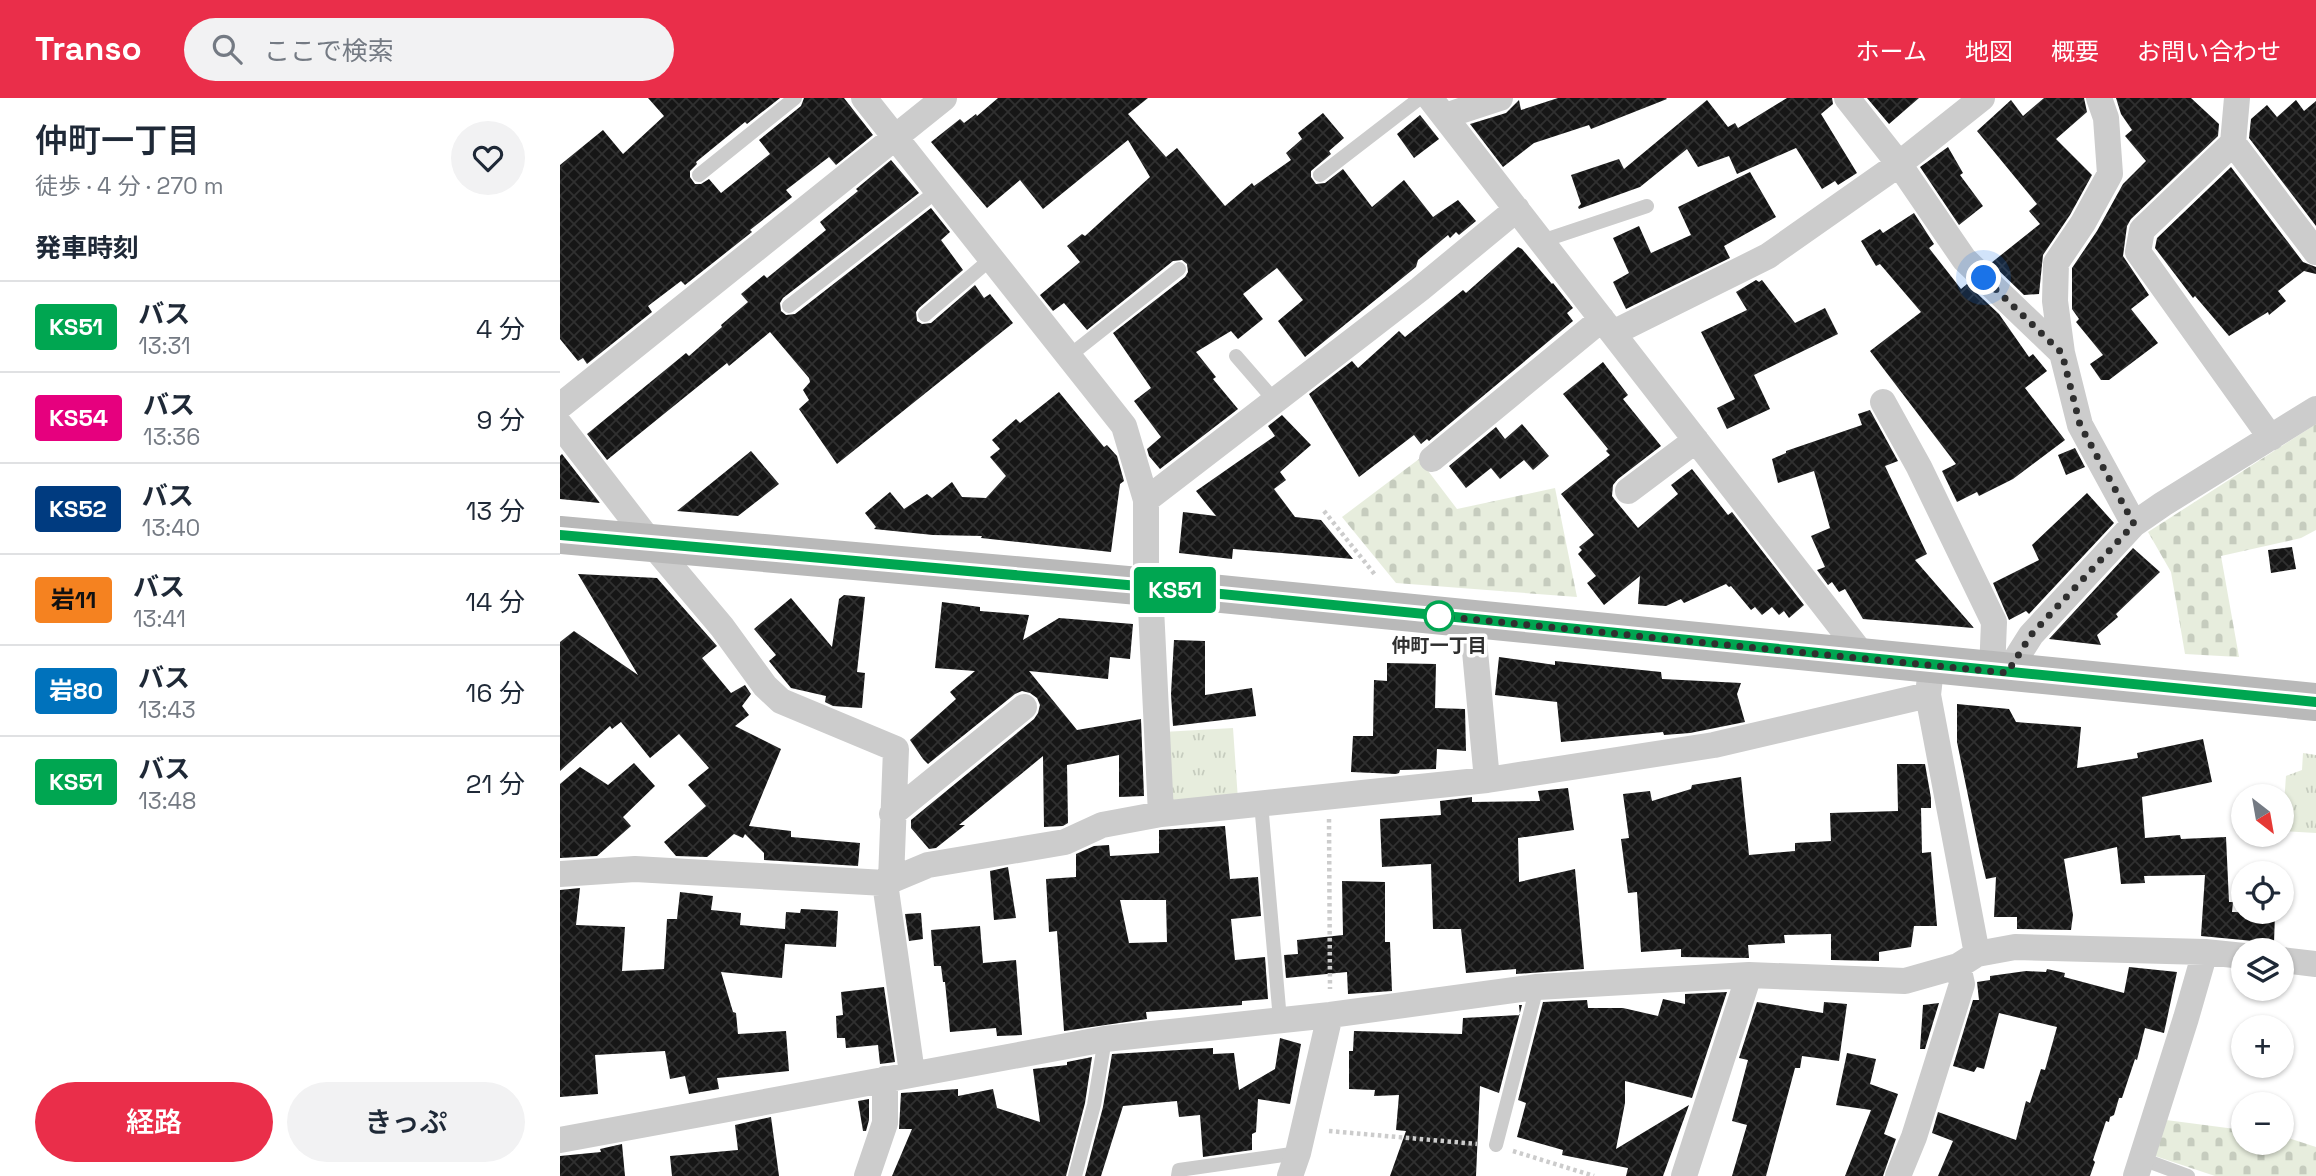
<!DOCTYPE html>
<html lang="ja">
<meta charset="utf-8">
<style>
body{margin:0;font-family:"Space Grotesk","Noto Sans JP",sans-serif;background:#f2f2f3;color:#1f2937;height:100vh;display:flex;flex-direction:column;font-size:26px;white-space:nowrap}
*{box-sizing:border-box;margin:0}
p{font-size:23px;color:#747a83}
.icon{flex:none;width:38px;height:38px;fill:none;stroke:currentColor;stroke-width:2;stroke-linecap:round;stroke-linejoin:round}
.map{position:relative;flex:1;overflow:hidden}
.side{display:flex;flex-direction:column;background:#fff;width:560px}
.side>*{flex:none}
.badge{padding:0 14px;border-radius:5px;font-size:24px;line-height:46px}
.needle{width:46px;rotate:149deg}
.buttons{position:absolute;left:1671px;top:686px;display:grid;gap:14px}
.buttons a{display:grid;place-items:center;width:63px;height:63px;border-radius:50%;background:#fff;box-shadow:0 2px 5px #0004;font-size:35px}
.you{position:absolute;width:35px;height:35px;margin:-18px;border:5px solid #fff;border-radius:50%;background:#1a73e8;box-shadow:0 0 0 10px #1a73e833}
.map>.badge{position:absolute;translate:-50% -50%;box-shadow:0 0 0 4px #fff}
h2{padding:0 35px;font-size:26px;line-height:63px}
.round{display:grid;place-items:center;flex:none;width:74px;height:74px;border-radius:37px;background:#f2f2f3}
.head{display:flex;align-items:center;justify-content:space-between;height:119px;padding:0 35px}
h1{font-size:33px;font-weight:600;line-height:52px}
.cta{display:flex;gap:14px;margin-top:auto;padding:14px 35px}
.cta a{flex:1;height:80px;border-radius:42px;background:#ea2e4a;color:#fff;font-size:28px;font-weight:600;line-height:80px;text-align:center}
.cta a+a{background:#f2f2f3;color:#1f2937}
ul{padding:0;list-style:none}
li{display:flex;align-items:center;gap:21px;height:91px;padding:0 35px;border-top:2px solid #e0e1e3}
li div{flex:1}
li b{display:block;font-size:26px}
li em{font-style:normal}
li .badge{min-width:77px;font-weight:700;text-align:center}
header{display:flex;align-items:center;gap:42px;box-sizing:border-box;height:98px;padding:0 35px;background:#ea2e4a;color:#fff}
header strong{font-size:33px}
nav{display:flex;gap:38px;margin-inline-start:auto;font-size:24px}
.search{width:490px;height:63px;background:#f2f2f3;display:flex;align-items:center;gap:18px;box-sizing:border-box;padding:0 24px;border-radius:38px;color:#747a83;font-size:26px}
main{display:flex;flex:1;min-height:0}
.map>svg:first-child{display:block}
.cemetery{fill:url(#cemetery-stones)}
.park{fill:url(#park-tufts)}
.building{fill:url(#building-cross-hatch);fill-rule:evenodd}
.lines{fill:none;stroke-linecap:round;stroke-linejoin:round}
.path{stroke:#ccc;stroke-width:4.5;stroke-dasharray:3.5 3.5;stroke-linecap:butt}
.lane{stroke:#ccc;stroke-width:14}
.street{stroke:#ccc;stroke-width:26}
.secondary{stroke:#b9b9b9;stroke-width:38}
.line-casing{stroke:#fff;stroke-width:16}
.line{stroke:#00a651;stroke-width:10}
.walk{stroke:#2f2f2f;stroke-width:7;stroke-dasharray:0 12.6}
.stop-dot{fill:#fff;stroke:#00a651;stroke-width:3.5}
.labels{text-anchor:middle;stroke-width:7;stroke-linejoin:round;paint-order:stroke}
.stop-label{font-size:19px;font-weight:bold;fill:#2f2f2f;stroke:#fff}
</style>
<header>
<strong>Transo</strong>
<div class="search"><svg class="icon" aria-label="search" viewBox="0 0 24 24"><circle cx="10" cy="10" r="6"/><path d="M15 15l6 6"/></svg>ここで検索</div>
<nav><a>ホーム</a><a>地図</a><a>概要</a><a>お問い合わせ</a></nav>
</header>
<main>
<section class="side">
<div class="head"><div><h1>仲町一丁目</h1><p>徒歩 · 4 分 · 270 m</p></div><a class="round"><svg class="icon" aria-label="heart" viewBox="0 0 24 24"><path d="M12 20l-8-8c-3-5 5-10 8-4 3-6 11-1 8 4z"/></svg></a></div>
<h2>発車時刻</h2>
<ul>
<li><span class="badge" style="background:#00a651;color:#fff">KS51</span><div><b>バス</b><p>13:31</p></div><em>4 分</em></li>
<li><span class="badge" style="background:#e6007e;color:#fff">KS54</span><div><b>バス</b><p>13:36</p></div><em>9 分</em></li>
<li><span class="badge" style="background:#003b80;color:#fff">KS52</span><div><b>バス</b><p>13:40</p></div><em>13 分</em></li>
<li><span class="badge" style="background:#f58220;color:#111">岩11</span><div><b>バス</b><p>13:41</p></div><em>14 分</em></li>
<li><span class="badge" style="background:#0072bc;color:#fff">岩80</span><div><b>バス</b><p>13:43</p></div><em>16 分</em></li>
<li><span class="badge" style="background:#00a651;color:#fff">KS51</span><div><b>バス</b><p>13:48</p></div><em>21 分</em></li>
</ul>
<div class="cta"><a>経路</a><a>きっぷ</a></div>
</section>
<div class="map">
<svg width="1756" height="1078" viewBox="0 0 1756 1078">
<defs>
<pattern id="cemetery-stones" width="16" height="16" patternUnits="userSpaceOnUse" patternTransform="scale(1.75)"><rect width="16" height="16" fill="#e7eddd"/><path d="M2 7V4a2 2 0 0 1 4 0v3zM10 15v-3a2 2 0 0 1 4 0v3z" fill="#c6ccbe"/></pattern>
<pattern id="park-tufts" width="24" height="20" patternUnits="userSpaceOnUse" patternTransform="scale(1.75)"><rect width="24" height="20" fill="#e7eddd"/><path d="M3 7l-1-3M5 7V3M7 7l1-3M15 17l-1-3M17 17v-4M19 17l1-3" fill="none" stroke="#c6ccbe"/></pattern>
<pattern id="building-cross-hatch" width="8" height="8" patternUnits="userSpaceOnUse" patternTransform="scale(1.75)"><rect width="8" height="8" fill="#161616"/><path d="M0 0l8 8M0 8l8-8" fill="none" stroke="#303030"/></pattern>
</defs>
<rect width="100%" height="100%" fill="#fff"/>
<path class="cemetery" d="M1756,326V432L1741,440L1661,458L1679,559L1625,556L1611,474L1588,434Z
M859,361L897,411L995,390L1017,499L836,485L782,419Z
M1606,1022L1683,1032L1684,1045H1722V1038L1756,1049V1078H1655L1595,1058Z"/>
<path class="park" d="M673,630L678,702L616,707L604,696L603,634Z
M1743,655L1756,657V735L1722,733L1726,678L1742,672Z"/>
<path class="building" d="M88,0H220L187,26L185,24L136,64L137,66L130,73V79L135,86H141L149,81L161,95L210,56L199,42L241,8L244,0H284L313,37L276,67L269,59L226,92L232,99L190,132L192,134L125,187L121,183L88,208L92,214L27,266L23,260L18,263L0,241V67L43,32L63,56L104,18Z
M438,0H588L568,16L606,59L617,50L665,108L692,85L694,88L731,62L726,55L742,41L738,35L763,15L784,40L769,53L771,56L751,73V79L756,86L765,85L783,71L812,109L844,82L873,119L898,102L916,123L899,137L896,134L890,140L888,137L858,162L856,169L745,259L718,223L743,202L717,170L683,196L703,221L678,241L671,233L636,254L656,279L653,281L678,311L600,371L589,358L587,351L601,339L574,303L591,290L553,235L625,179L628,174L627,166L622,162L613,163L527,232L504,205L493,213L480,197L520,164L507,148L522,136L525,138L590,79L568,42L483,111L460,82L427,110L371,44L400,21L404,25L416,16L417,18Z
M998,0H1106L1107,1L1031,31L1029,27L974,45L943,69L910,26L946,15L959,2L961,12Z
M1227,0H1272L1273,6L1261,16L1297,75L1278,87L1275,83L1262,91L1236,50L1177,76L1169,58L1138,69L1127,51L1080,89L1019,111L1018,109L1021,106L1011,77L1059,61L1064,71L1147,2L1168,29L1175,25L1178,30Z
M1307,0H1359L1329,26Z
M1484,0H1524L1527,14L1496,41L1532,77L1510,117L1483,157L1479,196L1464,197L1431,165L1480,126L1469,113L1477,106L1417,33L1451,2L1463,18Z
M1556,0H1631L1659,26L1658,38L1571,121L1567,128L1563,158L1589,197L1571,211L1598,245L1549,282H1541L1530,266L1543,257L1516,224L1519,221L1512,211V170L1537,133L1563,86L1586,63L1565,38L1572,32L1561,16Z
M1736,2L1744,13L1756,3V128L1689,40L1691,21L1707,7L1717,19Z
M860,17L879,41L854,60L837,36Z
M1388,49L1403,75L1400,77L1423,108L1399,127L1360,69Z
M331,62L359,95L223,200L220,205L221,213L226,217L235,216L371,110L390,134L381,142L403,172L359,210L356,214L357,223L362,226L371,225L415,187L424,200L430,196L453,225L277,366L239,311L249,302L243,292L250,284L249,280L210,234L169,268L167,265L47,362L27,336L126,255L129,258L162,229L161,227L188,204L181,196L204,177L207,180L266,132L260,124L298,93L296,91Z
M1671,69L1743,164L1756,169V176L1744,173L1718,193L1726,203L1709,217L1708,214L1669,238L1635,198L1633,200L1595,150L1597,140Z
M1190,74L1216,119L1164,148L1170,160L1066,211L1053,184L1069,175L1053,140L1079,128L1091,155L1131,137L1118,109Z
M1354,115L1374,146L1369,150L1401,191L1407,186L1439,216L1469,259L1473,256L1487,273L1465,290L1505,342L1453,381L1419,398L1417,394L1397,404L1382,373L1396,366L1310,253L1361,214L1320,166L1316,168L1301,143L1320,131L1323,135Z
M958,149L962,151L992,186L993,185L1013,210L1007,215L1013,223L869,343L867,341L861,346L854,337L799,379L749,296L792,263L798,270L839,233L845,239L903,192L906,195Z
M1196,182L1199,184L1202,182L1235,225L1265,210L1278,236L1194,277L1210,311L1167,331L1157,310L1175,301L1141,234L1187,212L1176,194Z
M1043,264L1068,297L1063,301L1101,348L1058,381L1053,387L1052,398L1055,402L1078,430L1118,396L1111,387L1132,371L1168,417L1172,414L1244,507L1229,520L1224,513L1219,517L1212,509L1202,517L1195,509L1191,512L1171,488L1169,489L1166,486L1124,505L1121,501L1106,508L1078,506L1080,478L1044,507L1027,485L1036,478L1018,456L1022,452L1019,449L1034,437L1001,396L1050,357L1046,353L1048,351L1003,296Z
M499,294L544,349L547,347L557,358L564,383L560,386L551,454L421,440L422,438L373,437L314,431L316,429L305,415L330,394L344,411L367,396L372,400L392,384L402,399L426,400L446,378L430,359L440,351L432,342L456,321L460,325Z
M1310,312L1338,363L1325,368L1367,456L1355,462L1414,530L1303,521L1285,491L1279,494L1272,484L1268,487L1257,472L1265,469L1251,438L1270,430L1254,373L1218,385L1212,361L1226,355V353L1302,327L1298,316Z
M722,317L751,347L720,374L726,382L714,391L735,419L761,422L793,461L673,451L672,461L619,455L623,414L656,418L636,393L715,338L708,328Z
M962,326L989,358L973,372L964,362L940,381L931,370L906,390L889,368L936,329L945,341Z
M1515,350L1525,369L1506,377L1498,357Z
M191,353L219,386L178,418L117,413Z
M2,356L40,405L0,401V358Z
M1527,395L1554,425L1469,516L1466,513L1449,522L1433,485L1479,462L1472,447Z
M1732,449L1736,471L1711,475L1708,452Z
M1573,450L1600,474L1556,516L1558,519L1537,537L1541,547L1489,541Z
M18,476L97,480L157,548L142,560L171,595L185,587L191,596L182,608L189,617L175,628L221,651L189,728L231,733V739L300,745L298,768L204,762V755L185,736L183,740L174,736L147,759L116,758L104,744L146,708L128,687L149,670L119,636L90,660L61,624L52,631L50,628L0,673V544L14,533L78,577Z
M284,497L305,499L297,574L305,575L302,610L273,608L265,604L266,598L231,590L209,563L216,557L194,531L231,500L272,549L279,501Z
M382,504L420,509V513L469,517L463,542L499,520L573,526L570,561L550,559L548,581L469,573L517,632L581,621L584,698L559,699V657L507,667L508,725L503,728L484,729L483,658L399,727H405L376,750L369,751L351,730V722L474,621L478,615L480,607L477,600L470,595L462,593L455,596L368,666L363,661L350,642L396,601L390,594L415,573L375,570Z
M614,542L645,543V597L692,590L696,618L613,628L611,596Z
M939,559L995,567V563L1101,574L1102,581L1181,585L1177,596L1185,624L1130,635L1104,637L1103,634L1001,644L997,604L935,597Z
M827,565L876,566L875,610L905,611L906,653L877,651L876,671L840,672L839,675L836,676L791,674L793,638H813L814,582L827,583Z
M1397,606L1449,611L1456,624L1521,629L1517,670L1578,660L1577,655L1643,641L1652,684L1582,699L1585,740L1620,737L1621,741L1666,739L1669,804H1673L1672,814L1715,815L1714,845L1641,838L1645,777L1584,778L1585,785L1561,786L1557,749L1504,761L1513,817L1511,832L1457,831V819H1434L1436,779L1426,781L1420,756L1397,644Z
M74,665L95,688L63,719L71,728L37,758L0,760V686L20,669L48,687Z
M1337,666H1365L1371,700V710H1361L1362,755L1371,754L1377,828H1354L1351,849L1319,854V863L1271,862V836L1224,837L1225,845L1188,847L1189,860L1121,859V851L1081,854L1077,794L1068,795L1061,741L1069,740L1063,696L1090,693L1092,703L1131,691L1132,687L1181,679L1189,757L1235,753V745L1271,743L1270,715L1338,713Z
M1008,690L1014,732L958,740L959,784L1015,771L1024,871L956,876V871L906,875L901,831H873L871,766L822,769L820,721L881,717L880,703L912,699V704L980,703L978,693Z
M665,728L670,781L698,779L701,818L671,821L675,862L705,859L708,901L682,903V907L586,914L587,921L504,933L497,833L489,834L486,781L516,779V756L534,748L549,747L550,758L599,755V732ZM560,802H606L607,844L569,845Z
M448,769L456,820L434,822L430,773Z
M782,783L825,784V844H830L832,893L788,896L787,874L726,880L724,857L738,856L737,842L783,837Z
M20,790L16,827L65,829L62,873L104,871L107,821H117L120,794L153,798L151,812L181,815L180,827L225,831L226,814L240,815L241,811L278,813L276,849L225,846L222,880L161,874L173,914L176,915L178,936L226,933L229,973L157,980L159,991L129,996L125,978L110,981L105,953L35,957L38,996L0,999V792Z
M361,815L363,841L349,843L345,816Z
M420,828L423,865L456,862L462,937L437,938L436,930L390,934L385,884H383L381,868H374L371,832Z
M1569,869L1617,874L1604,935L1585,930L1577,962L1575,961L1562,1000H1559L1554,1017L1550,1019L1549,1024L1546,1023L1533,1062L1535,1064L1530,1078H1378L1393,1043L1372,1035L1378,1014L1456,1042L1466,1003L1470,1005L1481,971L1485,972L1497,929L1439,915L1424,971L1417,969L1414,974L1393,968L1413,902H1419L1417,884L1430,882V878L1466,873L1486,874L1487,871L1505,875L1504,879L1564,895Z
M324,889L335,964L320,966L318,947L286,950L285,940H277L276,918L283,917L281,894Z
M1167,894L1132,1000L1065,983V1005L1056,1051L1129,1007L1103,1078H1066L1068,1070L1002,1057L1003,1052L957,1039L966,1005L958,1002L983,904L1027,902L1028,910H1063L1098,918L1103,901L1125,906V896Z
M1197,904L1263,915L1264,904L1287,906L1279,963L1242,958L1240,970H1235L1206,1078H1172L1187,1027L1172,1023L1188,962L1179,960Z
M1379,905L1365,951H1360L1363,907Z
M959,907H962L939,995L920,988L916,1078H830L846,1033L836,1032L839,997L814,998L815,992L789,991V953H793L794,933L902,936L903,920L960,917Z
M720,940L741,946L730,1006L698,1001L696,1034L692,1036V1052L643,1059L640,1017L619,1019L617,1003L563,1008L541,1078H525L543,1009L552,956L653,950V956L674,955L679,992L715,971Z
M1287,955L1316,961L1310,986L1338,996L1324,1036L1336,1041L1323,1078H1285L1311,1012L1276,1007Z
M532,959L525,1005L506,1078H332L352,1031H339L341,995L398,991V998L433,991L437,1010L480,1024L473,971L507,967V964Z
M309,1001V1022L306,1033H303L298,1003Z
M211,1019L219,1078H112L110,1058L178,1052L175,1027Z
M62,1046L65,1078H0V1058L41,1054L40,1051Z"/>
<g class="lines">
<path class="path" d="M764,413L816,478
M769,721L770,891
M769,1033L917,1046
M953,1053L1034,1078"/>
<path class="lane" d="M139,77L235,0
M760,77L860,0
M982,143L1087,108
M229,208L377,93
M365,217L431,161
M509,258L619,171
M676,258L715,303
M701,705L720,922
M936,1047L977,889
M1582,1061L1628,1078
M515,1078L534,1007L545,941
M618,1078L619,1072L738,1055"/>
<path class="street" d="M304,0L564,328L586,402V469L590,489L601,716
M870,0L1305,560
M1287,0L1339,66L1404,161L1502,255L1520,327L1574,426
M1677,0L1673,45L1756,154
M885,18L940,0
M1673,45L1582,132L1578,154L1711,340
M1053,235L1208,158L1339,66L1422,0
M1502,255L1495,203L1496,165L1523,125L1550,76L1546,20L1539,0
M1323,304L1359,369L1434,524L1432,573
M0,308L384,0
M0,327L92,446L162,529L205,588L221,603L336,651L331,782
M872,361L1042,221
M1068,393L1136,342
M586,402L860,191L957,111
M912,521L927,682
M1447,575L1471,537L1574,426L1603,406L1756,311
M1370,579L1368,597L1417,856
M332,716L464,609
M0,776L75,771L325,785L368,767L505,744L542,727L601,716L927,682L1154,647L1368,597
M325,785L352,975
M1722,862L1756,866
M0,1042L545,941L770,917L977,889L1189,877L1345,883L1398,868L1417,856L1455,849L1645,854L1684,858
M307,1078L325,1025V981
M730,1078L738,1055L770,917
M1124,1078L1189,877
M1338,1078L1354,1039L1402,886L1398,868
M1576,1078L1626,920L1645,854"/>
<path class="secondary" d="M0,437L590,489L1756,604"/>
</g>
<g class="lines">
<g class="line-casing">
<path id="line" d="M0,437L590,489L1756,604"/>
</g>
<use href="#line" class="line"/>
<path class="walk" d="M879,518L1447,575L1471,537L1574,426L1520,327L1502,255L1424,180"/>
</g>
<circle class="stop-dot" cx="879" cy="518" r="14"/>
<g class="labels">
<g class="stop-label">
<text x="879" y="554">仲町一丁目</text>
</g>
</g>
</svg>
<div class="buttons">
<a><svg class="needle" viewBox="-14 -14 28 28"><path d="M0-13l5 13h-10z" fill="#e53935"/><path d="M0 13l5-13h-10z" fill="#747a83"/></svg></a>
<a><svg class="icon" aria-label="locate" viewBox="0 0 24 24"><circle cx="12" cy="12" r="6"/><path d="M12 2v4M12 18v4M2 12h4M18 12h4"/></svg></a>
<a><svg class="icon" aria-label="layers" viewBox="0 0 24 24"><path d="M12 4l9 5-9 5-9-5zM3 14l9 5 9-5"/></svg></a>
<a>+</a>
<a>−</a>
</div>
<div class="you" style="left:1424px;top:180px"></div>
<b class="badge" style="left:615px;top:492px;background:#00a651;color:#fff">KS51</b>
</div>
</main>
